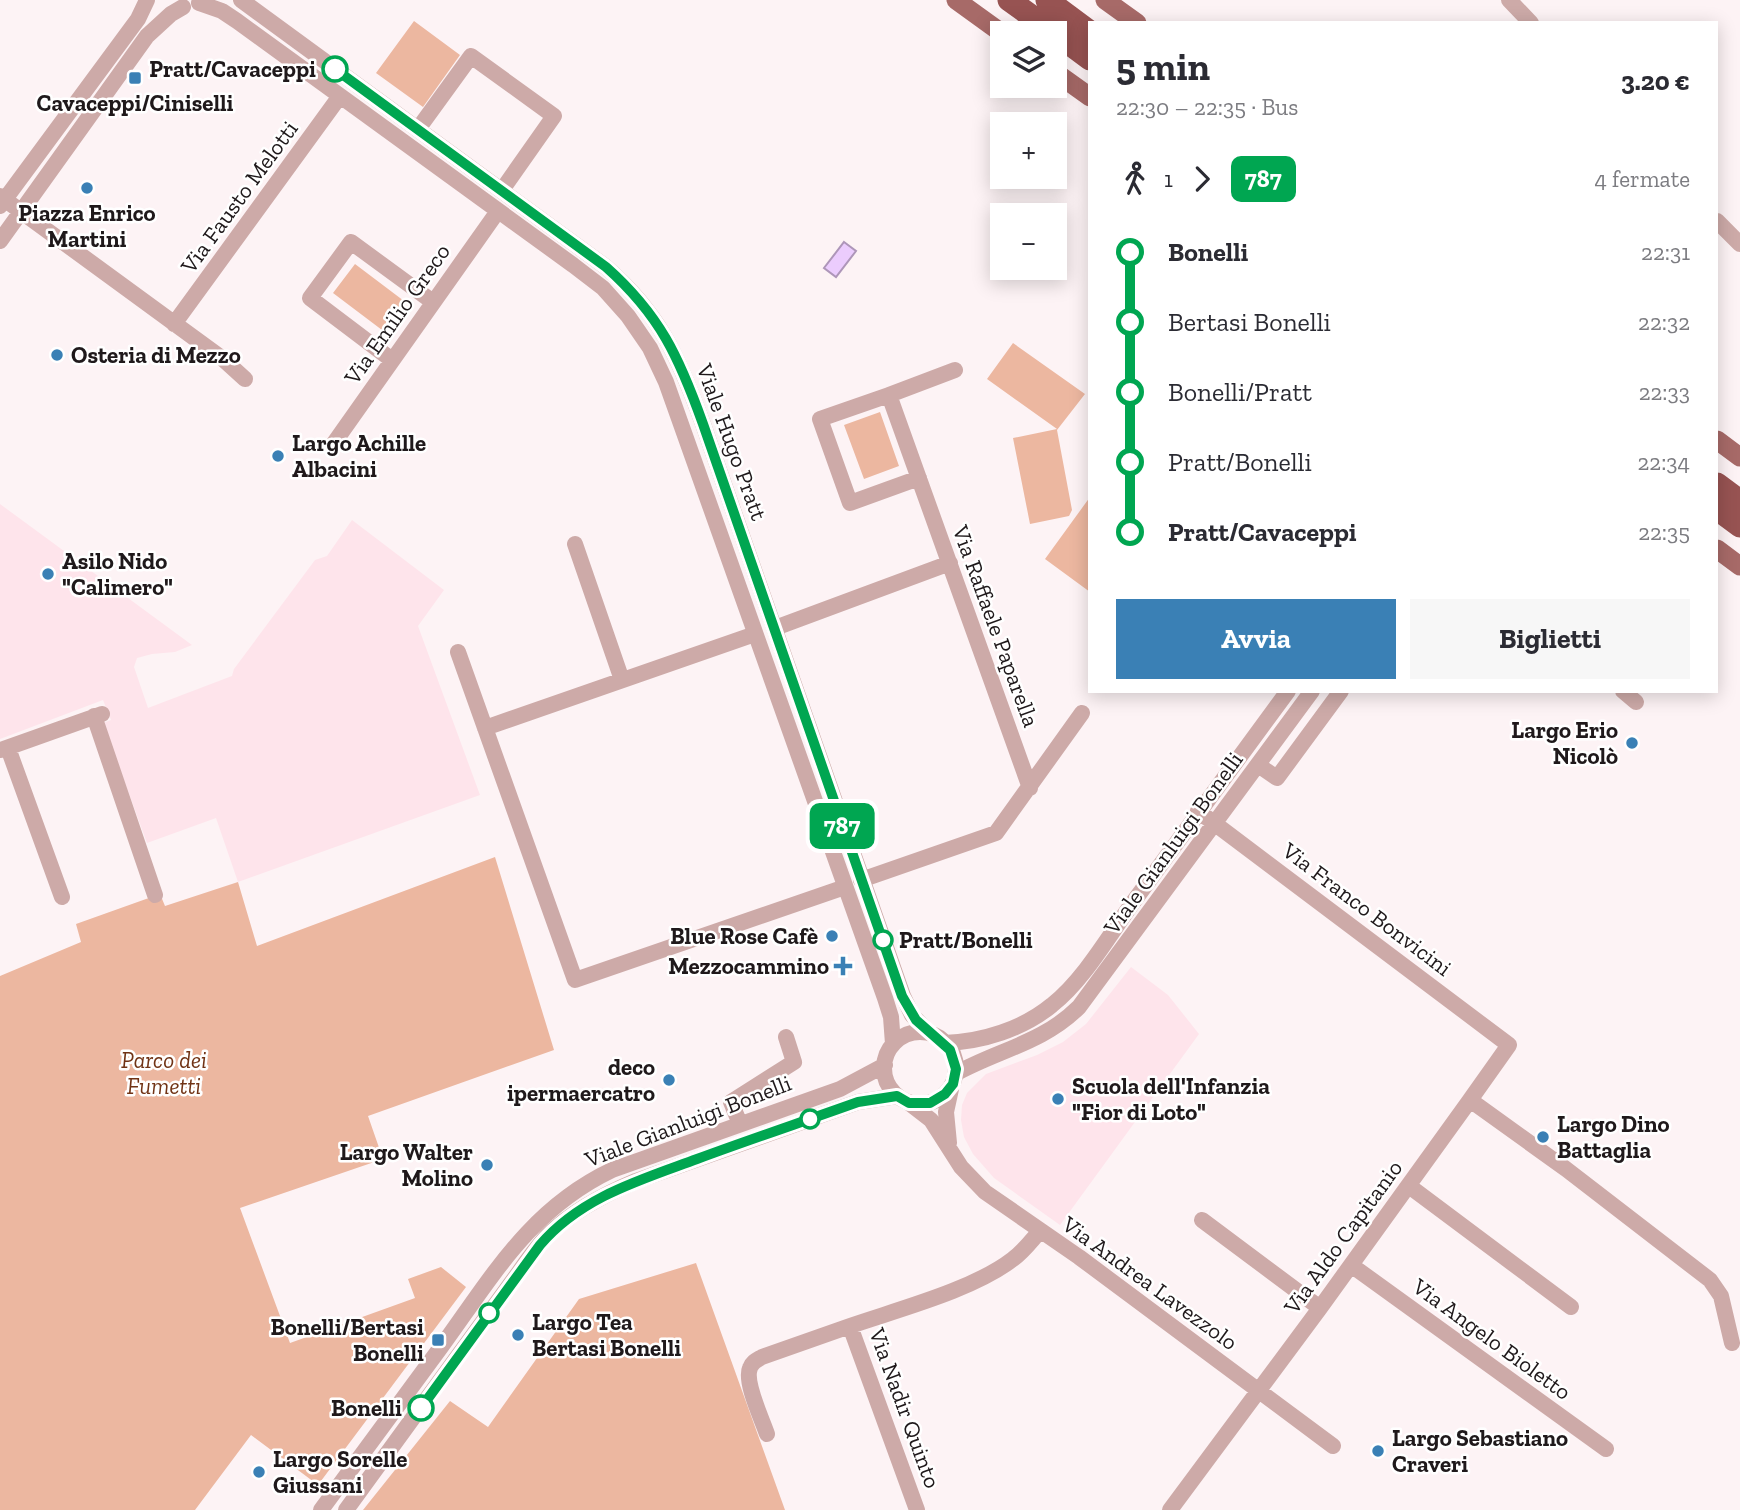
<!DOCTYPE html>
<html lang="it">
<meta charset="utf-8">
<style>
body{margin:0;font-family:"Zilla Slab",serif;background:#f7f7f7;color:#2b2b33;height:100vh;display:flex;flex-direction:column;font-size:26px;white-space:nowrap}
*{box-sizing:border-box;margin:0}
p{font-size:23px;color:#7c7c81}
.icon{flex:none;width:38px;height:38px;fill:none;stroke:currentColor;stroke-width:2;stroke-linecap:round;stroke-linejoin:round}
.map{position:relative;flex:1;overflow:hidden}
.details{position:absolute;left:1088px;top:21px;width:630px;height:672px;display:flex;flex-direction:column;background:#fff;border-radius:0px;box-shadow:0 4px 18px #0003}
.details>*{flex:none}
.badge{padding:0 14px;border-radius:10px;font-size:24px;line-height:46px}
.fabs{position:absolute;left:990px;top:21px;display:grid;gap:14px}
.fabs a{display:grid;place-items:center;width:77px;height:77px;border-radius:0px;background:#fff;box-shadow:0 4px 18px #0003;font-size:35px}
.map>.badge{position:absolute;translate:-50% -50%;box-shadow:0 0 0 4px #fff}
.legs{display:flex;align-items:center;gap:10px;height:77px;padding:0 28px;font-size:23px}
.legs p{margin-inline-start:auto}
.head{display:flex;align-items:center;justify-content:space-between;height:119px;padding:0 28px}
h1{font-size:38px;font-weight:800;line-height:52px}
.button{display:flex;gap:14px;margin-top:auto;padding:14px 28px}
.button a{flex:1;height:80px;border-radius:0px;background:#3a80b5;color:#fff;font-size:28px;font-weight:800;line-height:80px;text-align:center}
.button a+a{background:#f7f7f7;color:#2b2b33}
ul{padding:0 28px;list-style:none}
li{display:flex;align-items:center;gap:24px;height:70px;font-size:26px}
li i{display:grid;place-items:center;width:10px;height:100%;margin:0 9px;background:currentColor}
li i::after{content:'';width:18px;height:18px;margin:-9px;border:5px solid;border-radius:50%;background:#fff}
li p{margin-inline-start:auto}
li:first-child i{background:linear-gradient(#0000 50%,currentColor 0)}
li:last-child i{background:linear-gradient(currentColor 50%,#0000 0)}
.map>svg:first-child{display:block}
.built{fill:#fee4eb}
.green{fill:#ecb7a0}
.water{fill:#ebccfd;stroke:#ae96b9;stroke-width:2}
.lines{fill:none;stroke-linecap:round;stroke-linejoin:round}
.minor{stroke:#cdaaa8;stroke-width:16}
.major{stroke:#a76a68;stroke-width:19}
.highway{stroke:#975352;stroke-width:23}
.line-1-casing{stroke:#fff;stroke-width:16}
.line-1{stroke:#00a651;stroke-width:10}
.stop-1-dot{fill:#fff;stroke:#00a651;stroke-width:3.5}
.poi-dot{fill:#3a80b5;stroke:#fff;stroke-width:2.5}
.labels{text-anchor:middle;stroke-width:5;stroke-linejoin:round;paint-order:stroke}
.stop-label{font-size:23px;font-weight:bold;fill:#1f191b;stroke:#fff;text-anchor:end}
.poi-label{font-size:23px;font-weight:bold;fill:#1f191b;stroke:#fff;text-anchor:start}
.street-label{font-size:23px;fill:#1f191b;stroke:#fff}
.park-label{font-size:23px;font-style:italic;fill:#713315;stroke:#fff}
</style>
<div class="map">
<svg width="1740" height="1510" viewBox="0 0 1740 1510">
<rect width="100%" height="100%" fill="#fdf3f5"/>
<path class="built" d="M0,504L192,645L175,652L152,654L137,658L134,667L148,708L232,676L234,669L315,560L327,556L352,520L444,590L418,626L480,795L238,882L216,818L147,843L103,723L111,720L103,700L0,739Z
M1131,967L1168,995L1199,1034L1060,1225L994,1178L973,1154L964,1137L961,1120L962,1105L967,1093L986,1074L1037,1055L1063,1042L1086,1024Z"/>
<path class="green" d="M414,21L460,55L423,107L376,73Z
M355,264L404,301L382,330L333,293Z
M1013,343L1085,394L1057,430L1072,510L1069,516L1030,524L1013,438L1057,429L987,379Z
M880,412L899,466L864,479L844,425Z
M1090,497V592L1045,559Z
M495,857L554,1050L368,1116L383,1159L240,1208L290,1343L415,1298L408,1279L441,1267L466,1287L318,1485L251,1435L195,1510H0V976L81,942L76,924L160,894L165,906L238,882L257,946Z
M696,1263L785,1510H363L450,1401L488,1427L579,1299Z"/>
<path class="water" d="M844,242L856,251L836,277L824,268Z"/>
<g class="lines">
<path class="minor" d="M241,0L606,267C660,314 679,358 703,424L903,996L912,1015L929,1033
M1509,0L1531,23
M199,3L222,11L237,21L573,265L603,288L628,316L650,348L666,382L885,998L891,1017L893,1044
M418,129L471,56L554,116L502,190
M0,196L223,359L245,379
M0,206L138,19L147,0
M1717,221L1740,244
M0,241L147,36L171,14L183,7
M174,324L340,96
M392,360L310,298L351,242L433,302
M955,370L889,395L1030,788
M889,395L820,419L850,503L919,478
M334,443L498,211
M575,544L622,680
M775,628L950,563
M458,652L575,980L845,887
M1623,691L1636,702
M94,716L155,895
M485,728L755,634
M8,748L62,897
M1,750L102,714
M1258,765L1277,778L1341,691
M1198,811L1509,1045L1470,1100L1566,1169L1710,1280L1721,1296L1732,1343
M861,880L996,833L1082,713
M884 1068a36 36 0 1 1 72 0a36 36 0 1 1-72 0Z
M944,1043C982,1042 1023,1029 1052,1005C1084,980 1110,934 1134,901C1185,831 1236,761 1288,691
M955,1074C998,1050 1043,1043 1079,1007L1312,691
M909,1103L931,1120L961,1167L985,1192L1079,1257L1333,1446
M740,1124L731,1102L794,1062L786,1037
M949,1143L946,1112L951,1089
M1409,1186L1571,1307
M1202,1220L1320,1308
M1351,1265L1606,1449
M767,1434C762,1419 744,1382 750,1368C752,1362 757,1360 762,1357L850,1326
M321,1510C361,1456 401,1401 441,1347C492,1277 530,1209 612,1170L840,1089L885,1065
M346,1510L517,1275C526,1262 536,1248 547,1236C571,1212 605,1194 636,1181L858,1102L897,1096
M917,1510L850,1326C899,1309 973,1290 1013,1259C1024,1251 1031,1241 1040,1231
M1170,1510L1320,1308L1470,1100"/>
<path class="major" d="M956,0L1003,34
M1105,0L1137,23
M1055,72L1090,97
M1717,440L1740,457
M1717,549L1740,566"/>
<path class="highway" d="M1009,0L1055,33
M1047,0L1090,32
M1055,33L1090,59
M1717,484L1740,501
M1717,509L1740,526"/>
</g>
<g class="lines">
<g class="line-1-casing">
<path id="line-1" d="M335,69L606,267C660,315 679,357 703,424L902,996L916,1020L950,1050L956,1069L953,1084L945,1094L930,1103H909L897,1096L858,1102C805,1121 751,1139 697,1159C640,1180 581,1197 540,1245L421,1408"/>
</g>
<use href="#line-1" class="line-1"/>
</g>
<g class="stop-1-dot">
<circle cx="335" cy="69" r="12"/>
<circle cx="883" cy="940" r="9"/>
<circle cx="810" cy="1119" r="9"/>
<circle cx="489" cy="1313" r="9"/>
<circle cx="421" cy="1408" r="12"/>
</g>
<g class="poi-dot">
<rect x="128" y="71" width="14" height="14" rx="3.5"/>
<circle cx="87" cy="188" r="7"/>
<circle cx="57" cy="355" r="7"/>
<circle cx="278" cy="456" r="7"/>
<circle cx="48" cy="574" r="7"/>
<circle cx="1632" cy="743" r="7"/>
<circle cx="832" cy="936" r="7"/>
<path d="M839.5 955.5h7v7h7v7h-7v7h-7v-7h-7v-7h7z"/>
<circle cx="669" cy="1080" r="7"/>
<circle cx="1058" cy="1099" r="7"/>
<circle cx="1543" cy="1137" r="7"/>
<circle cx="487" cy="1165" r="7"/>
<circle cx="518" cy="1335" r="7"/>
<rect x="431" y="1333" width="14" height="14" rx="3.5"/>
<circle cx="1378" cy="1451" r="7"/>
<circle cx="259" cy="1472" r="7"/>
</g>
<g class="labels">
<g class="stop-label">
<text x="316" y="77">Pratt/Cavaceppi</text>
<text x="899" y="948" text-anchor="start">Pratt/Bonelli</text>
<text x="402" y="1416">Bonelli</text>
</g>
<g class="poi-label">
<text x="135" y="111" text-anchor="middle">Cavaceppi/Ciniselli</text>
<text x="87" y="221" text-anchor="middle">Piazza Enrico<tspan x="87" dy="26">Martini</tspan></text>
<text x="71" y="363">Osteria di Mezzo</text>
<text x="292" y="451">Largo Achille<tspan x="292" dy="26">Albacini</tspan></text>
<text x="62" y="569">Asilo Nido<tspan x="62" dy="26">"Calimero"</tspan></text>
<text x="1618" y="738" text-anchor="end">Largo Erio<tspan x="1618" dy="26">Nicolò</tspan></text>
<text x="818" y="944" text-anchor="end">Blue Rose Cafè</text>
<text x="829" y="974" text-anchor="end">Mezzocammino</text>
<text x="655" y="1075" text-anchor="end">deco<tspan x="655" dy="26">ipermaercatro</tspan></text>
<text x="1072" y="1094">Scuola dell'Infanzia<tspan x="1072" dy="26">"Fior di Loto"</tspan></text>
<text x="1557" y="1132">Largo Dino<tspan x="1557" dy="26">Battaglia</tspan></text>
<text x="473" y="1160" text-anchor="end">Largo Walter<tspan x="473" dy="26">Molino</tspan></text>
<text x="532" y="1330">Largo Tea<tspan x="532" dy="26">Bertasi Bonelli</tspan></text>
<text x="424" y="1335" text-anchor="end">Bonelli/Bertasi<tspan x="424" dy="26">Bonelli</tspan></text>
<text x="1392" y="1446">Largo Sebastiano<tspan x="1392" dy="26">Craveri</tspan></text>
<text x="273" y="1467">Largo Sorelle<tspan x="273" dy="26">Giussani</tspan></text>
</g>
<g class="street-label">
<text transform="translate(239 197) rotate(-54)" y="8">Via Fausto Melotti</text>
<text transform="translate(397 314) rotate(-55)" y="8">Via Emilio Greco</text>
<text transform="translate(732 442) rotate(70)" y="8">Viale Hugo Pratt</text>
<text transform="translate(996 626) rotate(70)" y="8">Via Raffaele Paparella</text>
<text transform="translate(1173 843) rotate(-54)" y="8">Viale Gianluigi Bonelli</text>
<text transform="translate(1367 909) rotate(37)" y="8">Via Franco Bonvicini</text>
<text transform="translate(688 1121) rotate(-21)" y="8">Viale Gianluigi Bonelli</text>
<text transform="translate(1343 1237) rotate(-54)" y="8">Via Aldo Capitanio</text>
<text transform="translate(1150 1283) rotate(36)" y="8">Via Andrea Lavezzolo</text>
<text transform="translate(1492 1339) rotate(36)" y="8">Via Angelo Bioletto</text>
<text transform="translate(905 1408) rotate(70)" y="8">Via Nadir Quinto</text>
</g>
<g class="park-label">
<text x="164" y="1068">Parco dei<tspan x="164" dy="26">Fumetti</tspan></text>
</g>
</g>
</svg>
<div class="fabs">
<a><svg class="icon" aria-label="layers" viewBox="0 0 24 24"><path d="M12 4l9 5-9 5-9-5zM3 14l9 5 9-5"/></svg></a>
<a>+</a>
<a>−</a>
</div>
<b class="badge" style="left:842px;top:826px;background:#00a651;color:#fff">787</b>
<section class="details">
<div class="head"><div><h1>5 min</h1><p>22:30 – 22:35 · Bus</p></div><b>3.20 €</b></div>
<div class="legs"><svg class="icon" aria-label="walk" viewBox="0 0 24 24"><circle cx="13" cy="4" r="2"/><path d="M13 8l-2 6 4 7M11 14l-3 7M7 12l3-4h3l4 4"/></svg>1<svg class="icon" aria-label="forward" viewBox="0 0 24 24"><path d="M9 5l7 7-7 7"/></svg><b class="badge" style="background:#00a651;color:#fff">787</b><p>4 fermate</p></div>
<ul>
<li><i style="color:#00a651"></i><b>Bonelli</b><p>22:31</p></li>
<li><i style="color:#00a651"></i><span>Bertasi Bonelli</span><p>22:32</p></li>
<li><i style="color:#00a651"></i><span>Bonelli/Pratt</span><p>22:33</p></li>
<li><i style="color:#00a651"></i><span>Pratt/Bonelli</span><p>22:34</p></li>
<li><i style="color:#00a651"></i><b>Pratt/Cavaceppi</b><p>22:35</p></li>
</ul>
<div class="button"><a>Avvia</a><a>Biglietti</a></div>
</section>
</div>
